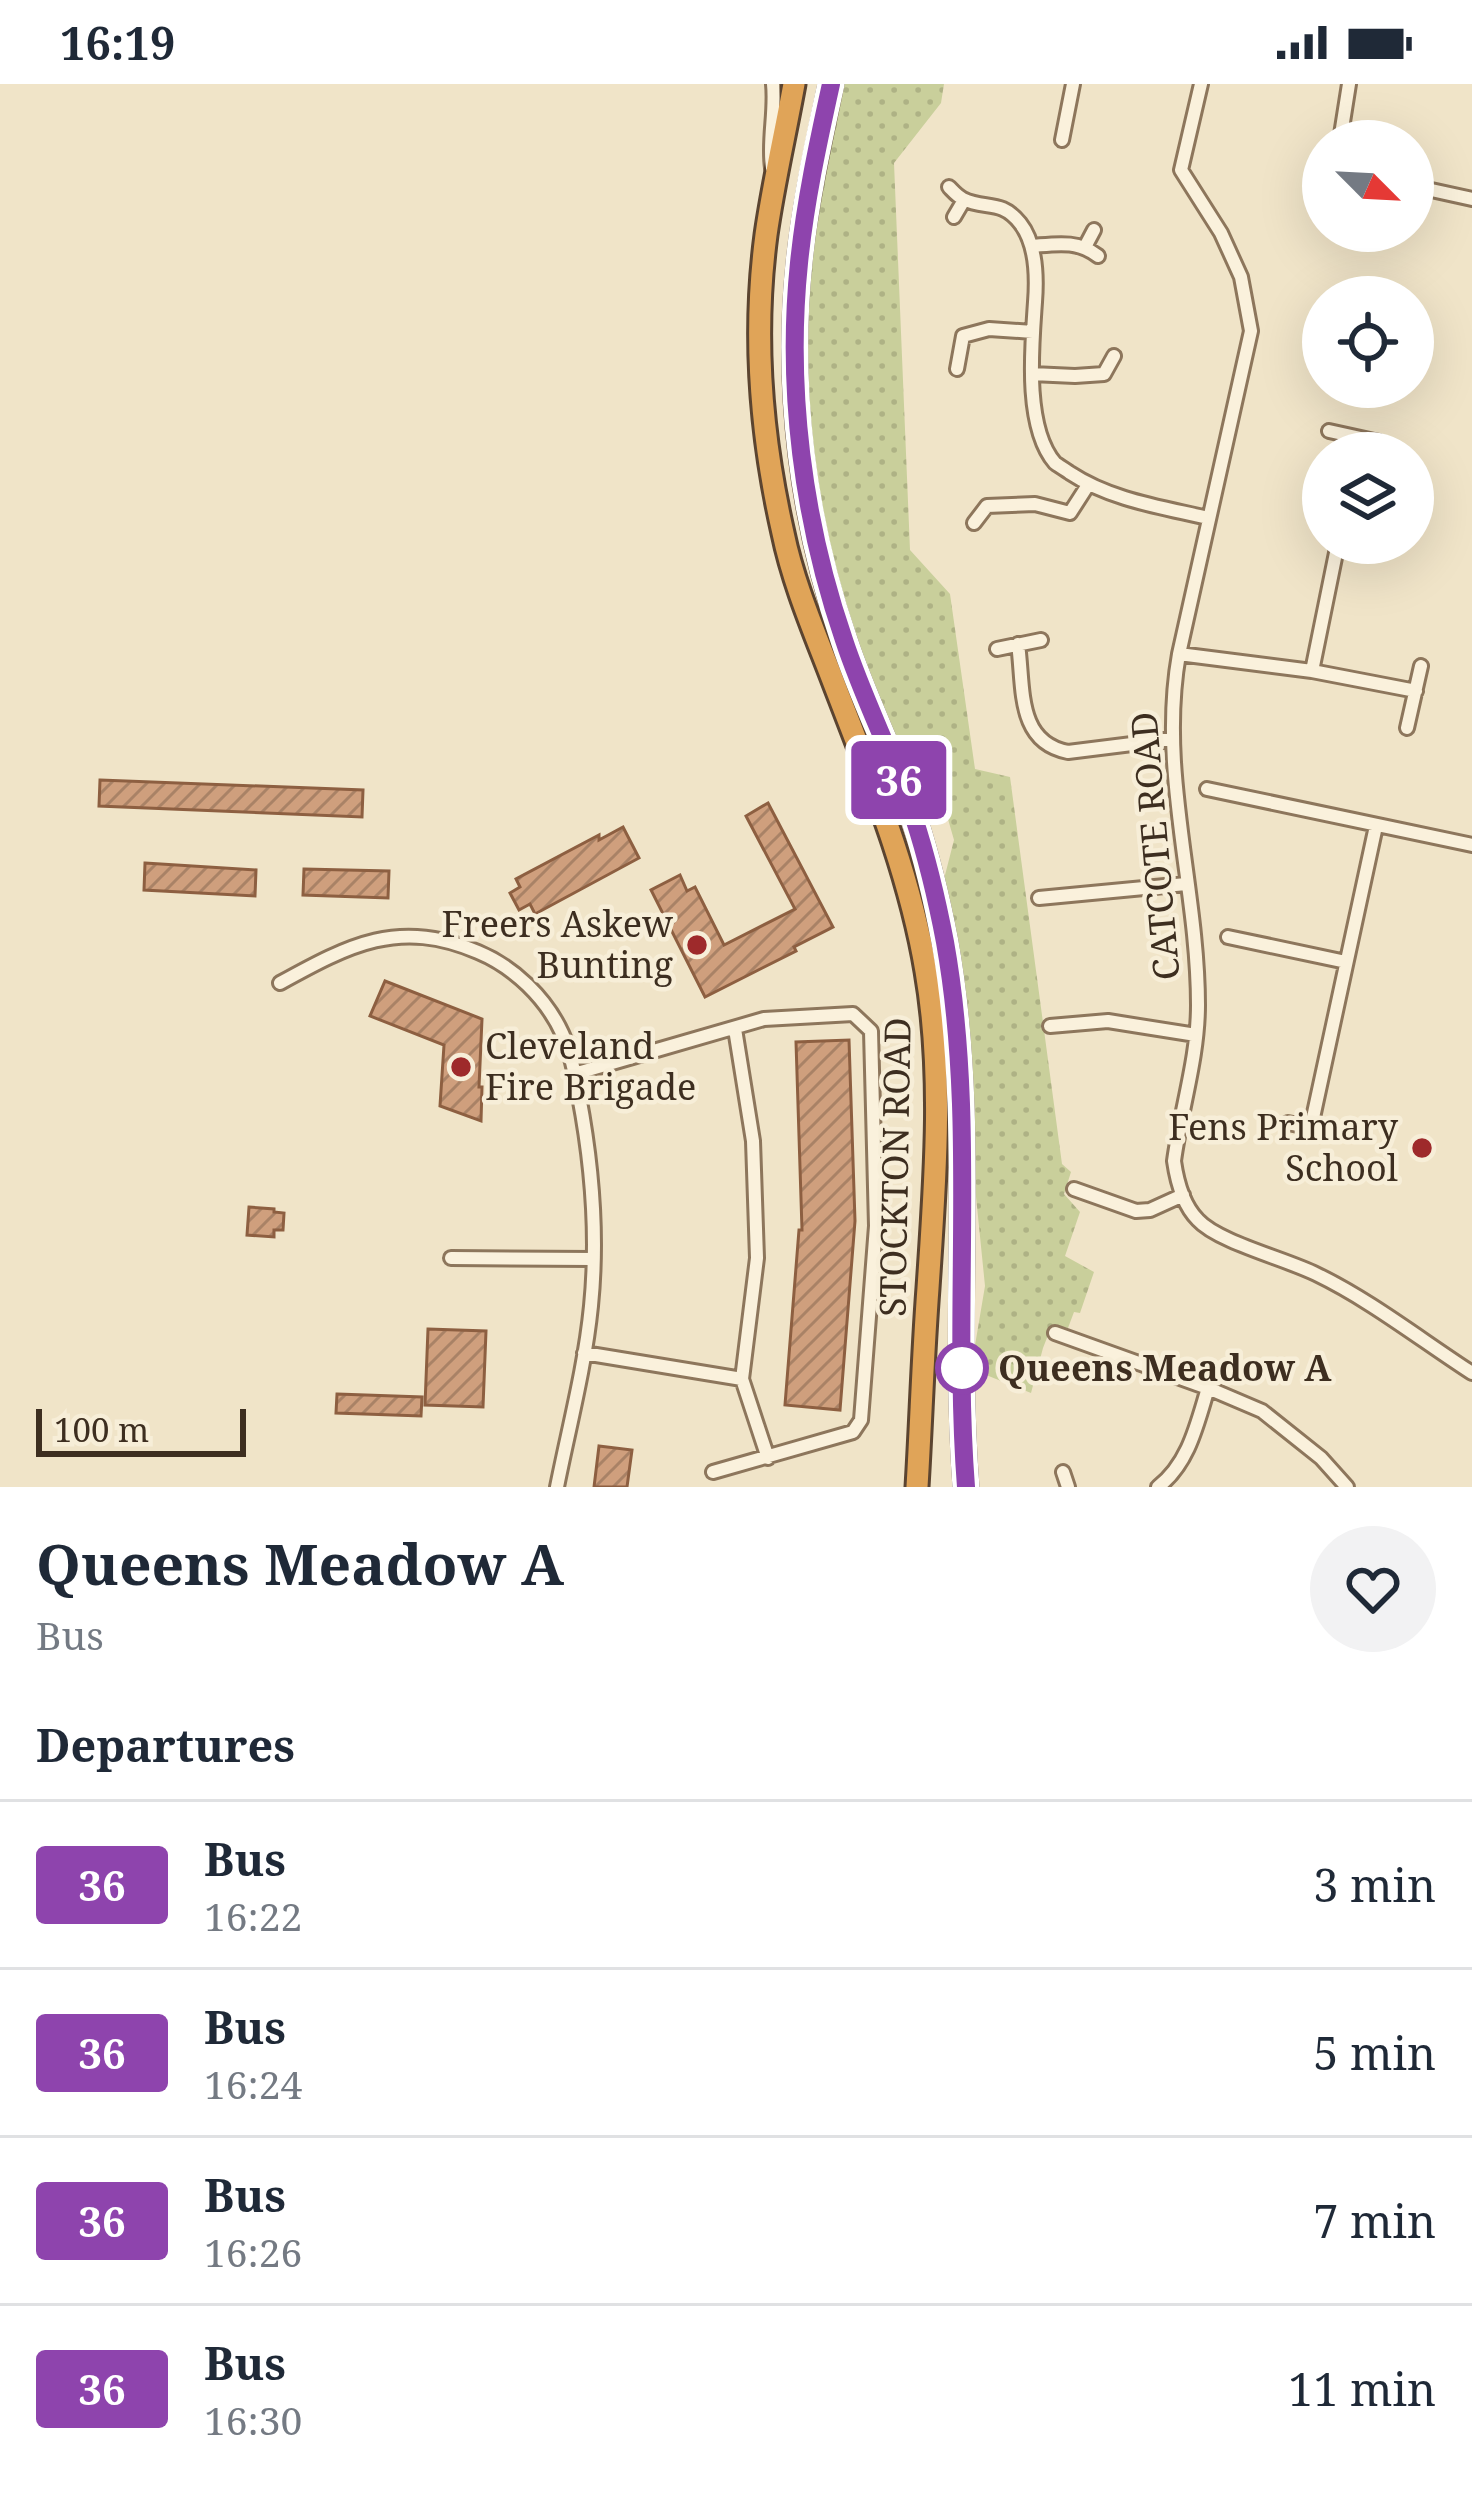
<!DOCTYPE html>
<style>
body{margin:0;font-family:"Noto Serif",serif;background:#f2f2f3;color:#1f2937;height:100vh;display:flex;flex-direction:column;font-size:45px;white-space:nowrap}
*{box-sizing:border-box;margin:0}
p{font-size:39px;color:#747a83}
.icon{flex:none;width:66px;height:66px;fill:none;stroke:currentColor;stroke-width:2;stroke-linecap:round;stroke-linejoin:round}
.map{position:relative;height:1403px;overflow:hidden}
.drawer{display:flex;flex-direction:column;background:#fff;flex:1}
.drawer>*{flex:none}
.badge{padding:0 24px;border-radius:9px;font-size:42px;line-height:78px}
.needle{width:78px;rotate:114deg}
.tools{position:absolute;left:1302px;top:36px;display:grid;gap:24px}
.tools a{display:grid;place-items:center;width:132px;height:132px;border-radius:50%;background:#fff;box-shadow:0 12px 48px #0002;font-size:60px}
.scale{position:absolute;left:36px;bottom:30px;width:210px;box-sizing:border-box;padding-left:12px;border:6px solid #3d2e20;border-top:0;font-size:33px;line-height:42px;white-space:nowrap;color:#3d2e20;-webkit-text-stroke:9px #f7eed8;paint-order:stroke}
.map>.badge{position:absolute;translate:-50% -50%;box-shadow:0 0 0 6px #fff}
h2{padding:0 36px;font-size:45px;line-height:108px}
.round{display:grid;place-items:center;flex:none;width:126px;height:126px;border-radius:63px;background:#f2f2f3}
.head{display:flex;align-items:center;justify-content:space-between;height:204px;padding:0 36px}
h1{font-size:57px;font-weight:700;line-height:90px}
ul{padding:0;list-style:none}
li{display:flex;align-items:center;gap:36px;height:168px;padding:0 36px;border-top:3px solid #e0e1e3}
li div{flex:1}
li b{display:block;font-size:45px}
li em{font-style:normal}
li .badge{min-width:132px;font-weight:700;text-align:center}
.status{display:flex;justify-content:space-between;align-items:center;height:84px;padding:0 60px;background:#fff;direction:ltr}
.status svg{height:33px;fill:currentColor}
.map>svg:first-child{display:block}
.grass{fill:url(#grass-dots)}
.building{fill:url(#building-hatch);stroke:#8d5f41;stroke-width:3}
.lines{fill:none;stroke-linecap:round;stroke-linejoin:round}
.street-casing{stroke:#8d765c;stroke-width:18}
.highway-casing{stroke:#5b4430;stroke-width:27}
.street{stroke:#faf1dc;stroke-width:12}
.highway{stroke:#e0a458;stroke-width:21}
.line-casing{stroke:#fff;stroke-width:27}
.line{stroke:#8e44ad;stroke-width:18}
.poi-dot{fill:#9e2a2b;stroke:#f7eed8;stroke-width:4.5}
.stop-dot{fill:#fff;stroke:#8e44ad;stroke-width:6}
.labels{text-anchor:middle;stroke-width:9;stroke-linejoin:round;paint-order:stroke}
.street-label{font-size:36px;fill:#3d2e20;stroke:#f7eed8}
.poi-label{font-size:36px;fill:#3d2e20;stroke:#f7eed8;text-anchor:end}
.stop-label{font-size:36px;font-weight:bold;fill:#3d2e20;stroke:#f7eed8;text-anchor:start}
</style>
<div class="status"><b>16:19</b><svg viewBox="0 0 49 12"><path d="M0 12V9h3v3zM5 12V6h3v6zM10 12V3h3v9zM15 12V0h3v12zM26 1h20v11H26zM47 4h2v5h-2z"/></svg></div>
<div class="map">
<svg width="1472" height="1403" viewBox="0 0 1472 1403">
<defs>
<pattern id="grass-dots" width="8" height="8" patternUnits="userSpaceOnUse" patternTransform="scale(3)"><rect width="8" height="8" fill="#c9cf9b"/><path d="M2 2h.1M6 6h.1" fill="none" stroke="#aeb285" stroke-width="1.8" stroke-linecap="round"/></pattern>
<pattern id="building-hatch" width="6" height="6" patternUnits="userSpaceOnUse" patternTransform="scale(3)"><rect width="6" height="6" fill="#cf9f7d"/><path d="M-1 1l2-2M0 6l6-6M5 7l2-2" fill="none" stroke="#a98266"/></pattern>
</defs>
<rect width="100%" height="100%" fill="#f0e4c8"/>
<path class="grass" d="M840,0H944L941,19L894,79L910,466L950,510L975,685L1010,693L1062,1080L1071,1088L1064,1110L1080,1128L1065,1172L1094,1188L1080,1229L1074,1228L1068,1244L1052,1241L1043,1264L1031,1309L971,1285L985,1202L944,795L954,756L935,690L912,664L891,658L844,525L816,420L805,315L810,153Z"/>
<path class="building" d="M100,696L363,706L362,733L99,722Z
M768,719L833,843L794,863L796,867L705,913L651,806L680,791L687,807L695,803L724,861L795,825L746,732Z
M623,743L639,774L535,830L530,820L519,826L510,809L520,803L516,795L599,751V756Z
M145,779L256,786L255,812L144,806Z
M304,785L389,787L388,814L303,811Z
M385,897L482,935L479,1003H482L481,1037L440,1022L444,961L370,932Z
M849,956L855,1137L840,1326L785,1321L799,1146H802L796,958Z
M249,1123L274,1125V1128L284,1129L283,1146H274V1153L247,1151Z
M428,1245L486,1247L483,1323L425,1321Z
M337,1310L422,1313L421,1332L336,1329Z
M599,1362L632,1366L627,1403H594Z"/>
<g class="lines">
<g class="street-casing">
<path id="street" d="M1201,0L1181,86L1221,149L1241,193L1251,247L1179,570C1158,688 1198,803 1198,921C1198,974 1181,1025 1174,1077C1177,1098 1183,1121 1198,1136C1218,1158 1286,1175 1316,1190C1370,1216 1421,1256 1472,1289
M1062,56L1073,0
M1340,57L1349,0
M772,84C768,56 776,28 773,0
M1413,102L1472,115
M949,103C953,107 957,112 963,115C985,126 1001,115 1020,139C1036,159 1037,192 1035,218C1032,262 1024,343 1055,379C1056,380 1069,388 1070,389C1111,416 1161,423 1208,434
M954,133L964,116
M1032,162C1057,160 1077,156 1098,172
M1085,163L1094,146
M957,285L963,252L989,245L1033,248
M1032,290L1075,292L1104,290L1114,272
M1329,347L1379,358
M974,439L987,422L1035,420L1070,429L1088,401
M1018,560C1024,603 1016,658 1068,668L1172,655
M997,565L1041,556
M1179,570L1312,587L1416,607
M1312,587L1338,459
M1407,644L1421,582
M1207,705L1472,761
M1039,814L1186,800
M1228,853L1346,878
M280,899C349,861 399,834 478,868C514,883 546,914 562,949C571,968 575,991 579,1012C592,1080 598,1152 591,1222C585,1283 569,1343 557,1403
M1050,942L1108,937L1196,951
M735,945L753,1057L757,1174L742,1295L768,1374
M574,990L764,935L853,930L871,947L876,1142L861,1336L853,1348L713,1388
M1288,1039L1334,1048
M1311,1043L1376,742
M1074,1105L1136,1127L1150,1126L1183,1111
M451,1174L593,1175
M1055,1249L1208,1304L1262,1327L1321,1374L1347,1403
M584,1269L742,1295
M1063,1388L1068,1403
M1158,1403C1189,1379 1197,1340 1208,1304"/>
</g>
<g class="highway-casing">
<path id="highway" d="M794,0C785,50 773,101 766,151C753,250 761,352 783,449C793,498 814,547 832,594C869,691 909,785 926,887C944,991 935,1099 928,1204C923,1270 921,1337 917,1403
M831,0C819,59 805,119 799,179C786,305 802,437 844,556C864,617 894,674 914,734C927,774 937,816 945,858C977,1038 952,1222 966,1403"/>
</g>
<use href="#street" class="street"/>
<use href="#highway" class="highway"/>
</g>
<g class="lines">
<g class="line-casing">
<path id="line" d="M831,0C818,59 805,119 799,179C786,305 803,437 844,556C864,617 894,674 914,734C927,774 937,816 945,858C977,1037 952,1222 966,1403"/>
</g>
<use href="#line" class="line"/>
</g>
<g class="poi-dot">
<circle cx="697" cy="861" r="12"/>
<circle cx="461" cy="983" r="12"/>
<circle cx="1422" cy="1064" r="12"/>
</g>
<circle class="stop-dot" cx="962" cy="1284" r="24"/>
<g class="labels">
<g class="street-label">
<text transform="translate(1155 762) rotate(-95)" y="13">CATCOTE ROAD</text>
<text transform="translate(895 1083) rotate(-89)" y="13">STOCKTON ROAD</text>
</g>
<g class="poi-label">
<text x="673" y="853">Freers Askew<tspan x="673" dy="41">Bunting</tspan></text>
<text x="485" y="975" text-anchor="start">Cleveland<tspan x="485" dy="41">Fire Brigade</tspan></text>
<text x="1398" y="1056">Fens Primary<tspan x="1398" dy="41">School</tspan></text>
</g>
<g class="stop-label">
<text x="998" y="1297">Queens Meadow A</text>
</g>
</g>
</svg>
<div class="tools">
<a><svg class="needle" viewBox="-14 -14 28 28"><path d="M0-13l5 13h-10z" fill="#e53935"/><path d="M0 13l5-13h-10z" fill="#747a83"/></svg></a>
<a><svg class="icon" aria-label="locate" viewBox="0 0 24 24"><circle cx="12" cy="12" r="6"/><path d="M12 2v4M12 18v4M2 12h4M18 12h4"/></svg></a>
<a><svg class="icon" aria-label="layers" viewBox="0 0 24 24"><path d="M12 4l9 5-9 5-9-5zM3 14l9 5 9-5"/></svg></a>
</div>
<div class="scale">100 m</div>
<b class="badge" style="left:899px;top:696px;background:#8e44ad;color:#fff">36</b>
</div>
<section class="drawer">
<div class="head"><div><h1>Queens Meadow A</h1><p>Bus</p></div><a class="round"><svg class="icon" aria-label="heart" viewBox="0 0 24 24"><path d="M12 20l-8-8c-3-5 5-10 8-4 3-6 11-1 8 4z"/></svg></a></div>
<h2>Departures</h2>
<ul>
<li><span class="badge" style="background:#8e44ad;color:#fff">36</span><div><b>Bus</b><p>16:22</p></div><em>3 min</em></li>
<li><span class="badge" style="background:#8e44ad;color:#fff">36</span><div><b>Bus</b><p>16:24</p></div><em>5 min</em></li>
<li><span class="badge" style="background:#8e44ad;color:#fff">36</span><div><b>Bus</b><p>16:26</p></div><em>7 min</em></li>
<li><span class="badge" style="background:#8e44ad;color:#fff">36</span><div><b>Bus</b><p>16:30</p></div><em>11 min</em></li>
</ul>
</section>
